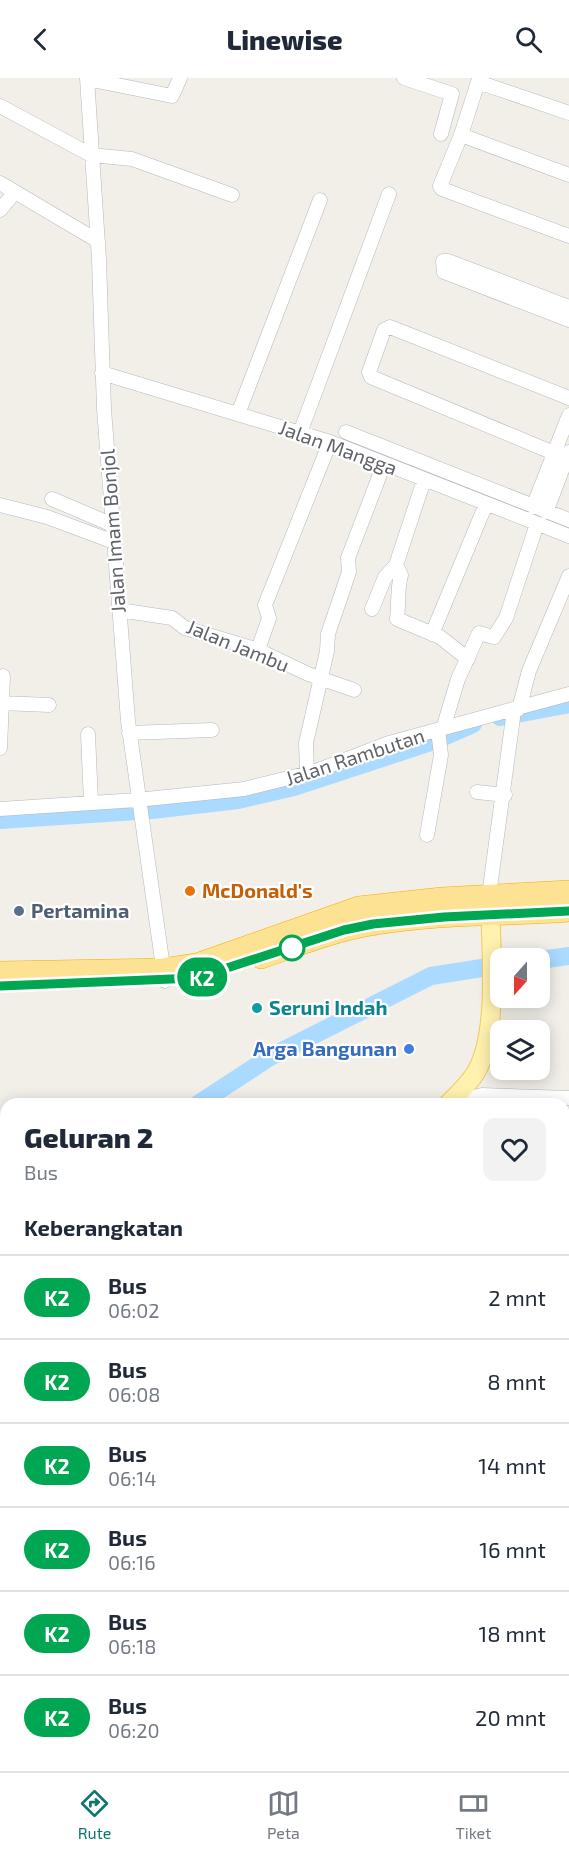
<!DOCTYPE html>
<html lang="id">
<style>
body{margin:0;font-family:"Exo 2",sans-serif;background:#f2f2f3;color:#1f2937;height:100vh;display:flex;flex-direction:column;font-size:22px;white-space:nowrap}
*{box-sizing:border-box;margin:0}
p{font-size:20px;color:#747a83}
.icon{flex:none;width:33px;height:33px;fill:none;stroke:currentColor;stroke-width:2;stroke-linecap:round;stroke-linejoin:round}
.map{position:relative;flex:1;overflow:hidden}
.side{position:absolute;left:0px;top:1020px;width:570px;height:674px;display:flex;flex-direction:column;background:#fff;border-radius:18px 18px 0 0;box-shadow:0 3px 15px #0003}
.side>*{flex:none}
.badge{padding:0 12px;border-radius:20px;font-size:21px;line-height:39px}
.needle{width:39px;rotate:201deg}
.fabs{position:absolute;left:490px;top:870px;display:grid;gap:12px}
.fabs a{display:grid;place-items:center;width:60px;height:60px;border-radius:12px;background:#fff;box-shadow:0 3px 15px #0003;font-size:30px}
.map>.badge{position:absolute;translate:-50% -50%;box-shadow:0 0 0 3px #fff}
h2{padding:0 24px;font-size:22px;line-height:54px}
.round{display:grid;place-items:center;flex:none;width:63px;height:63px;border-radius:12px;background:#f2f2f3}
.overview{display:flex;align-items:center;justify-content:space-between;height:102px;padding:0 24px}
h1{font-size:28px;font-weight:800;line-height:45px}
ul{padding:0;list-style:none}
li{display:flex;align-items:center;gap:18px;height:84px;padding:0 24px;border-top:2px solid #e0e1e3}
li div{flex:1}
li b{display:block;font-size:22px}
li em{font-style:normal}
li .badge{min-width:66px;font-weight:700;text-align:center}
header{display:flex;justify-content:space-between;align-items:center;height:78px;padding:0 24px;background:#fff;font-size:27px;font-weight:800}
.tab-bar{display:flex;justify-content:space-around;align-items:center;height:84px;border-top:2px solid #e0e1e3;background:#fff;font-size:16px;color:#747a83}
.tab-bar a{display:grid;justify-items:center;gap:3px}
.tab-bar .selected{color:#0f766e}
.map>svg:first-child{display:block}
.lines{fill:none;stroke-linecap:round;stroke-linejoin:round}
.river{stroke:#aadaff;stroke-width:18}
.minor-casing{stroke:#b5b8bc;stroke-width:15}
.major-casing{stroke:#f2c960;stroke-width:20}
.highway-casing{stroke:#f9ab00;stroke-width:22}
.minor{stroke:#fff;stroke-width:14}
.major{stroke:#fff2af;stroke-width:18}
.highway{stroke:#fde293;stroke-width:21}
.line-casing{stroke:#fff;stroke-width:14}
.line{stroke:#00a651;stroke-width:9}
.food-dot{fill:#e8710a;stroke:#fff;stroke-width:2}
.service-dot{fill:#5c6f8a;stroke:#fff;stroke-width:2}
.stop-dot{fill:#fff;stroke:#00a651;stroke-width:3}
.culture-dot{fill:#0f9aa8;stroke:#fff;stroke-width:2}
.shop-dot{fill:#3f7fe0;stroke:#fff;stroke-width:2}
.labels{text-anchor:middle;stroke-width:4.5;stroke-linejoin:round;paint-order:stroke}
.street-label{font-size:20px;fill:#5f6368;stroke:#fff}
.food-label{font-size:20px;font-weight:bold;fill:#c56008;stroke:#fff;text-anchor:start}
.service-label{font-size:20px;font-weight:bold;fill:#4e5e75;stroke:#fff;text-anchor:start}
.culture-label{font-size:20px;font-weight:bold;fill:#0d838f;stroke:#fff;text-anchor:start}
.shop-label{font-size:20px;font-weight:bold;fill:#366cbe;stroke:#fff;text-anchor:end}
</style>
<header><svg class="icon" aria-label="back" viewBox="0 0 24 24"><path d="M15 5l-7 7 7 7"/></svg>Linewise<svg class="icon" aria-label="search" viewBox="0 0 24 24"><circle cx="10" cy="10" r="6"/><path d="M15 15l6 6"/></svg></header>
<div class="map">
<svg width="569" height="1693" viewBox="0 0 569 1693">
<rect width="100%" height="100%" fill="#f1efe8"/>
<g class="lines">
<path class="river" d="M500,639L569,626
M0,742L152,732L238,722L294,709L434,663L473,646
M540,882L569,878
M198,1026L270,979L431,898L501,887
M0,1192L6,1190"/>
<g class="minor-casing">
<path id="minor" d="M87,0L99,182L104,331L128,643L165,903
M404,0L452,16L441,56
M87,1L172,18L180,0
M0,28L91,77L132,81L232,117
M569,35L478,4L461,57L440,108L442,111L569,158
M461,57L569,97
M0,105L98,163
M0,132L15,114
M569,229L448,183H443L444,194L569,242
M102,295L330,364L569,458
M238,336L320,122
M346,354L569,442
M300,355L389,116
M554,375L371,299L369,294L384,252L390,249L569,320
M424,402L396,487L401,497C397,512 399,525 397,541L440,559L468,581
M52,421L113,447
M0,427L47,439L114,464
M533,429L569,337
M546,434L569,374
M372,531L385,499L396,487
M119,532L172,540L185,550L258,572L308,596L354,612
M432,556L486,426
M258,572L269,540L265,527L330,364
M2,625L49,627
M519,631L529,593L569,498
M443,651L458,601L479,555L494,559L506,540L537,446
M129,655L212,652
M88,656L91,724
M0,670L3,598
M307,696L306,665L327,573L328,556L349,494L348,480L384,386
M477,714L505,717
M0,731L137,722L244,711L313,694L389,665L569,616
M427,757L441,677L438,652
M489,817L514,632
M449,1026L482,1017L569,1020
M564,1095L569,1096
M564,1185H569
M0,1255L6,1248
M564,1325L569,1326
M0,1354L6,1359
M0,1410L6,1403
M0,1460L6,1454
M0,1485L6,1491
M564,1562L569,1563
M564,1615L569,1594
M477,1693L478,1688
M546,1693L547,1688"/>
</g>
<g class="major-casing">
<path id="major" d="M448,1026C458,1016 469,1006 476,994C499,955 491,871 490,825
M100,1693L102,1688"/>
</g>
<g class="highway-casing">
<path id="highway" d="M261,880C297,868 334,853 371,847C436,835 503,838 569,833
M0,894L163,891L197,886L359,829L442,820L569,813"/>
</g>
<use href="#minor" class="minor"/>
<use href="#major" class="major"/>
<use href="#highway" class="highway"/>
</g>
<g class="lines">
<g class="line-casing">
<path id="line" d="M0,908L196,900L344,852L373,846L444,839L569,833"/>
</g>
<use href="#line" class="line"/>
</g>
<circle class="food-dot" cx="190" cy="813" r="6"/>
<circle class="service-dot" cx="19" cy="833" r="6"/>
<circle class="stop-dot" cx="292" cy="870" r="12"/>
<circle class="culture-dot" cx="257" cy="930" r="6"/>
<circle class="shop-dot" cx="409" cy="971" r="6"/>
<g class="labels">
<g class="street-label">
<text transform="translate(338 370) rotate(20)" y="7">Jalan Mangga</text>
<text transform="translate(113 453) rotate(-94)" y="7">Jalan Imam Bonjol</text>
<text transform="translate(238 568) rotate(22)" y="7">Jalan Jambu</text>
<text transform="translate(355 679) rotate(-18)" y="7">Jalan Rambutan</text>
</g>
<g class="food-label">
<text x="202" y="820">McDonald's</text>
</g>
<g class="service-label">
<text x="31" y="840">Pertamina</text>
</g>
<g class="culture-label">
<text x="269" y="937">Seruni Indah</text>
</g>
<g class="shop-label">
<text x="397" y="978">Arga Bangunan</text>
</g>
</g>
</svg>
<div class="fabs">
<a><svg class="needle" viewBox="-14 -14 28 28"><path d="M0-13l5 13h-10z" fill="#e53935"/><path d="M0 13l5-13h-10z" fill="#747a83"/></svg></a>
<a><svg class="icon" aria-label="layers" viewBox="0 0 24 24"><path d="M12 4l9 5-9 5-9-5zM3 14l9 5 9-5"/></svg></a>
</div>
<b class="badge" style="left:202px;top:899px;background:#00a651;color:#fff">K2</b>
<section class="side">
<div class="overview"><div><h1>Geluran 2</h1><p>Bus</p></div><a class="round"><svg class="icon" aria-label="heart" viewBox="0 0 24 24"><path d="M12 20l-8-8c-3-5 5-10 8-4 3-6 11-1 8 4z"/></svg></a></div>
<h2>Keberangkatan</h2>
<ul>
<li><span class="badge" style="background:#00a651;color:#fff">K2</span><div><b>Bus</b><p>06:02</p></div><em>2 mnt</em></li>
<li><span class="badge" style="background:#00a651;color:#fff">K2</span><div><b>Bus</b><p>06:08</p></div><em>8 mnt</em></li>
<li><span class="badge" style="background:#00a651;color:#fff">K2</span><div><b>Bus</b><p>06:14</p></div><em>14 mnt</em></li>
<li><span class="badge" style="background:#00a651;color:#fff">K2</span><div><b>Bus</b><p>06:16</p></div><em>16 mnt</em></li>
<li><span class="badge" style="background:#00a651;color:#fff">K2</span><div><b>Bus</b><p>06:18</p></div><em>18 mnt</em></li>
<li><span class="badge" style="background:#00a651;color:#fff">K2</span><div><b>Bus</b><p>06:20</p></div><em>20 mnt</em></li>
</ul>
</section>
</div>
<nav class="tab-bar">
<a class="selected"><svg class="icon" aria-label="directions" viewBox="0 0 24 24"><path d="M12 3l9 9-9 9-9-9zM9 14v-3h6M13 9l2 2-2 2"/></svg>Rute</a>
<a><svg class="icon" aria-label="map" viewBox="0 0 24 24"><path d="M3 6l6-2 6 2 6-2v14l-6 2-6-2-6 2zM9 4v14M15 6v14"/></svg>Peta</a>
<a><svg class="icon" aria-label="tickets" viewBox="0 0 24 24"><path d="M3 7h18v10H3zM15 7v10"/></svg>Tiket</a>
</nav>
